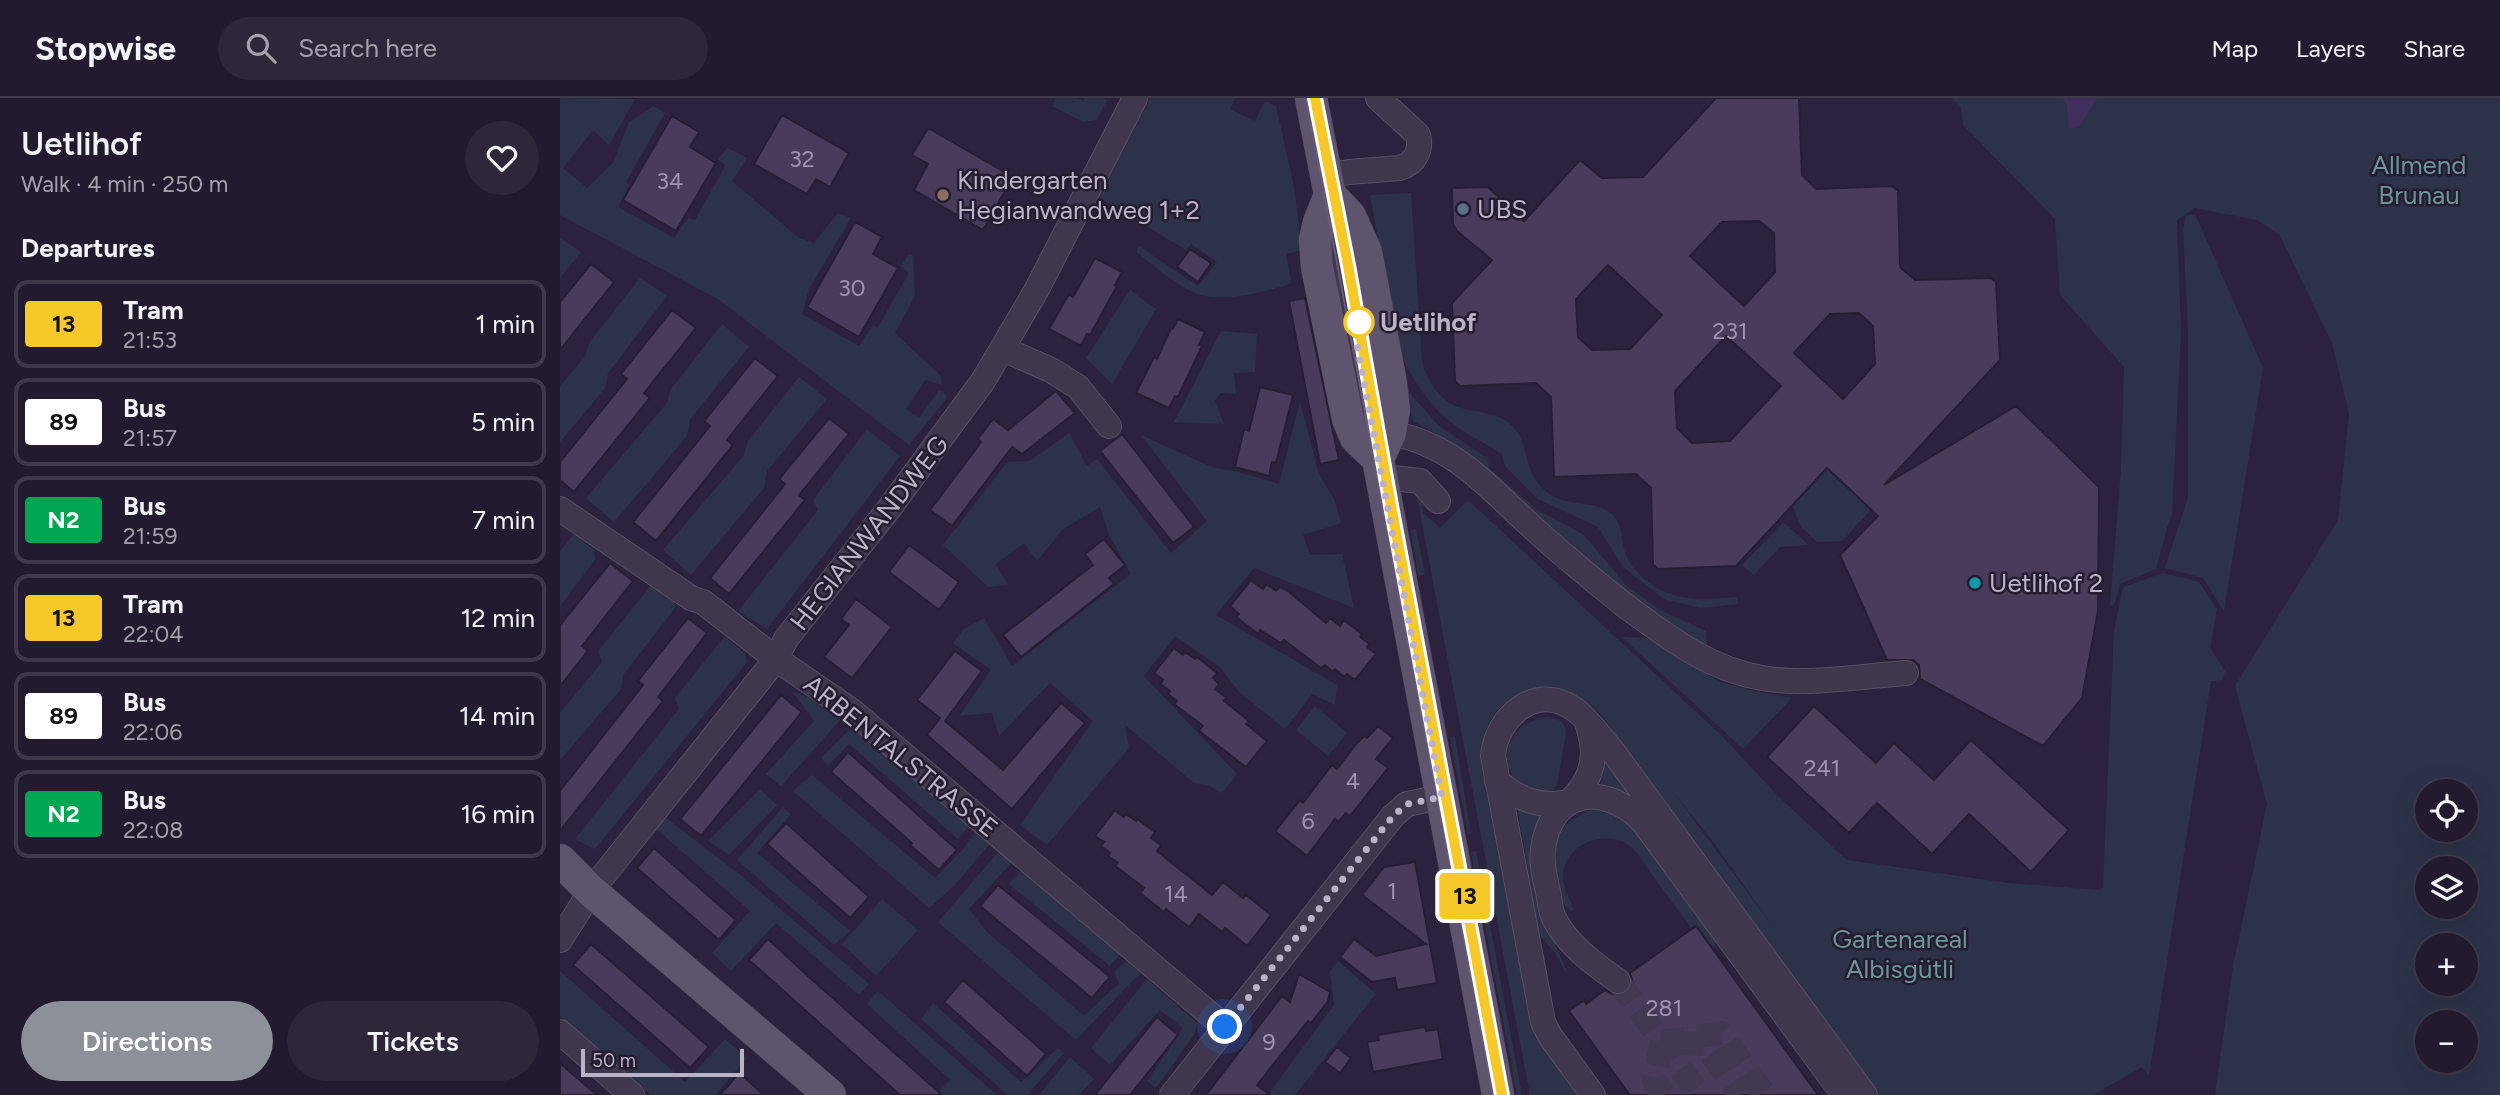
<!DOCTYPE html>
<meta charset="utf-8">
<style>
body{margin:0;font-family:Figtree,sans-serif;background:#2e273a;color:#f1f3f6;height:100vh;display:flex;flex-direction:column;font-size:26px;white-space:nowrap}
*{box-sizing:border-box;margin:0}
p{font-size:23px;color:#a2a1aa}
.icon{flex:none;width:38px;height:38px;fill:none;stroke:currentColor;stroke-width:2;stroke-linecap:round;stroke-linejoin:round}
.map{position:relative;flex:1;overflow:hidden}
.details{display:flex;flex-direction:column;background:#221a2e;width:560px}
.details>*{flex:none}
.badge{padding:0 14px;border-radius:5px;font-size:24px;line-height:46px}
.fabs{position:absolute;left:1855px;top:681px;display:grid;gap:14px}
.fabs a{display:grid;place-items:center;width:63px;height:63px;border-radius:50%;background:#221a2e;box-shadow:0 7px 28px #0002,0 0 0 2px #3f384a;font-size:35px}
.scale{position:absolute;left:21px;bottom:18px;width:163px;box-sizing:border-box;padding-left:7px;border:4px solid #bcb2c8;border-top:0;font-size:19px;line-height:24px;white-space:nowrap;color:#bcb2c8;-webkit-text-stroke:5px #251c32;paint-order:stroke}
.you{position:absolute;width:35px;height:35px;margin:-18px;border:5px solid #fff;border-radius:50%;background:#1a73e8;box-shadow:0 0 0 10px #1a73e833}
.map>.badge{position:absolute;translate:-50% -50%;box-shadow:0 0 0 4px #fff}
h2{padding:0 21px;font-size:26px;line-height:63px}
.round{display:grid;place-items:center;flex:none;width:74px;height:74px;border-radius:37px;background:#2e273a}
.overview{display:flex;align-items:center;justify-content:space-between;height:119px;padding:0 21px}
h1{font-size:33px;font-weight:600;line-height:52px}
.button{display:flex;gap:14px;margin-top:auto;padding:14px 21px}
.button a{flex:1;height:80px;border-radius:42px;background:#8c9099;color:#fff;font-size:28px;font-weight:600;line-height:80px;text-align:center}
.button a+a{background:#2e273a;color:#f1f3f6}
ul{padding:0;list-style:none}
li{display:flex;align-items:center;gap:21px;height:88px;margin:0 14px 10px;padding:0 7px;border:4px solid #3f384a;border-radius:14px}
li div{flex:1}
li b{display:block;font-size:26px}
li em{font-style:normal}
li .badge{min-width:77px;font-weight:700;text-align:center}
header{display:flex;align-items:center;gap:42px;box-sizing:border-box;height:98px;padding:0 35px;background:#221a2e;border-bottom:2px solid #3f384a}
header strong{font-size:33px}
nav{display:flex;gap:38px;margin-inline-start:auto;font-size:24px}
.search{width:490px;height:63px;background:#2e273a;display:flex;align-items:center;gap:18px;box-sizing:border-box;padding:0 24px;border-radius:38px;color:#a2a1aa;font-size:26px}
main{display:flex;flex:1;min-height:0}
.map>svg:first-child{display:block}
.green{fill:#2c3349;fill-rule:evenodd}
.water{fill:#422e5c}
.building{fill:#493c5b;stroke:#271e34;stroke-width:2;fill-rule:evenodd}
.lines{fill:none;stroke-linecap:round;stroke-linejoin:round}
.minor-tunnel{stroke:#423852;stroke-width:24;stroke-dasharray:24 12;stroke-linecap:butt}
.minor-casing{stroke:#584e65;stroke-width:26}
.major-casing{stroke:#463c53;stroke-width:33}
.minor{stroke:#40364d;stroke-width:24}
.major{stroke:#5f546d;stroke-width:32}
.tram{stroke:#665a76;stroke-width:2}
.line-casing{stroke:#fff;stroke-width:16}
.line{stroke:#f6c828;stroke-width:10}
.walk{stroke:#bcb2c8;stroke-width:7;stroke-dasharray:0 12.6}
.education-dot{fill:#8d6e63;stroke:#251c32;stroke-width:2.5}
.service-dot{fill:#5c6f8a;stroke:#251c32;stroke-width:2.5}
.stop-dot{fill:#fff;stroke:#f6c828;stroke-width:3.5}
.culture-dot{fill:#0f9aa8;stroke:#251c32;stroke-width:2.5}
.labels{text-anchor:middle;stroke-width:5;stroke-linejoin:round;paint-order:stroke}
.number-label{font-size:23px;fill:#9f94ad}
.park-label{font-size:26px;fill:#68969a;stroke:#251c32}
.poi-label{font-size:26px;fill:#bcb2c8;stroke:#251c32;text-anchor:start}
.stop-label{font-size:26px;font-weight:bold;fill:#bcb2c8;stroke:#251c32;text-anchor:start}
.street-label{font-size:26px;fill:#bcb2c8;stroke:#251c32}
</style>
<header>
<strong>Stopwise</strong>
<div class="search"><svg class="icon" aria-label="search" viewBox="0 0 24 24"><circle cx="10" cy="10" r="6"/><path d="M15 15l6 6"/></svg>Search here</div>
<nav><a>Map</a><a>Layers</a><a>Share</a></nav>
</header>
<main>
<section class="details">
<div class="overview"><div><h1>Uetlihof</h1><p>Walk · 4 min · 250 m</p></div><a class="round"><svg class="icon" aria-label="heart" viewBox="0 0 24 24"><path d="M12 20l-8-8c-3-5 5-10 8-4 3-6 11-1 8 4z"/></svg></a></div>
<h2>Departures</h2>
<ul>
<li><span class="badge" style="background:#f6c828;color:#111">13</span><div><b>Tram</b><p>21:53</p></div><em>1 min</em></li>
<li><span class="badge" style="background:#fff;color:#111">89</span><div><b>Bus</b><p>21:57</p></div><em>5 min</em></li>
<li><span class="badge" style="background:#00a651;color:#fff">N2</span><div><b>Bus</b><p>21:59</p></div><em>7 min</em></li>
<li><span class="badge" style="background:#f6c828;color:#111">13</span><div><b>Tram</b><p>22:04</p></div><em>12 min</em></li>
<li><span class="badge" style="background:#fff;color:#111">89</span><div><b>Bus</b><p>22:06</p></div><em>14 min</em></li>
<li><span class="badge" style="background:#00a651;color:#fff">N2</span><div><b>Bus</b><p>22:08</p></div><em>16 min</em></li>
</ul>
<div class="button"><a>Directions</a><a>Tickets</a></div>
</section>
<div class="map">
<svg width="1940" height="997" viewBox="0 0 1940 997">
<rect width="100%" height="100%" fill="#2d223d"/>
<path class="green" d="M0,0L75,1L49,47L33,32L3,70L27,90L53,65L69,24L94,8L105,15L66,84L69,87L58,109L114,140L128,120L135,122L165,68L158,61L167,50L187,60L172,83L239,140L254,145L278,115L291,120L249,191L242,216L299,248L313,227L318,229L349,175L341,168L349,156L353,158L355,198L335,235L381,278L382,287L365,282L346,311L359,320L379,292L384,294L387,300L349,347L158,201L0,117Z
M496,0H516L523,3L525,0H543L547,3L536,22L523,24L492,8Z
M590,0H675L670,11L695,23L705,3L716,8L734,89L742,152L726,156L731,184L729,186C706,194 664,204 641,197C617,189 596,169 576,154L579,148L638,188L657,164L631,146L626,152L537,98Z
M1392,0H1940V997H1655L1673,868L1707,706L1675,588L1778,422L1789,316L1772,245L1719,136L1697,122L1635,110L1617,122L1621,234L1612,417L1607,430L1596,471L1560,486L1554,507L1550,508L1561,371L1564,269L1500,197L1495,121L1403,27L1401,9ZM1867,693H1906V732H1867ZM1867,770H1906V808H1867ZM1867,847H1906V886H1867ZM1867,924H1906V962H1867Z
M851,95L862,263C866,282 881,305 901,310C918,315 938,314 951,327C969,343 963,366 977,384C1000,415 1033,398 1053,417C1061,426 1061,436 1063,446C1066,465 1079,478 1094,488C1119,505 1149,501 1177,499L1178,506L1141,510L1104,501L1063,469L1038,429L978,401L945,368L942,356C925,345 903,335 887,321C867,304 844,270 837,245L810,97Z
M1635,116L1703,270L1664,513L1643,480L1605,470L1628,400V233L1623,130L1626,118Z
M0,140L21,154L0,180Z
M80,180L107,198L48,275L45,290L0,344V288L25,259L29,245Z
M570,192L596,211L552,286L526,260Z
M162,226L189,249L130,321L127,338L54,424L26,400L107,305L111,291Z
M661,233L697,236L695,274L674,275L676,296L661,295L655,302L664,326L614,324Z
M239,279L267,301L207,373L204,390L131,477L103,452L184,357L188,343Z
M846,291L878,327L928,361L929,370L976,411L1024,437L1066,487L1098,511L1146,533L1147,548L1124,536L1038,473L889,343L853,323Z
M740,304L759,377L774,401L781,425L743,437L750,457L782,456L794,510L694,470L656,517L777,587L775,607L752,596L725,631L680,595L660,569L615,538L584,578L677,676L662,695L648,687L634,685L565,627L569,650L487,747L460,727L533,623L490,585L439,638L432,615L399,618L431,572L393,545L404,531L424,520L452,568L571,476L549,437L540,409L503,431L477,463L464,445L436,466L448,487L428,489L383,447L447,364L470,363L509,335L527,368L537,361L611,455L647,423L581,337L654,370L675,373L719,386Z
M307,331L340,358L207,531L178,513L258,412L253,402Z
M1267,370L1303,404L1326,384L1332,389L1282,443L1257,444L1241,429L1232,407Z
M855,388L862,398L863,415L880,430L908,402L1161,637L1220,700L1287,762L1448,785L1539,792L1543,789L1554,532L1562,494L1564,489L1603,475L1639,484L1657,511L1650,550L1665,573L1663,582L1651,583L1589,978L1582,969L1533,997H1318L1044,620C997,568 923,589 920,661L969,913L1019,997H970ZM1113,694L1151,741L1214,830Z
M1223,424L1249,447L1220,449L1194,477L1182,467Z
M856,431L865,477L858,478L851,432Z
M14,436L34,452L35,462L0,508V453Z
M93,485L114,500L115,510L63,577L61,591L0,662V615L42,564L38,553Z
M165,538L185,556L187,564L35,751L15,741L119,611L115,600Z
M1062,539L1091,540L1158,583L1189,592L1232,600L1183,651Z
M232,593L264,606L282,620L221,688L206,676L254,623Z
M755,608L787,635L768,658L736,632Z
M988,619C998,621 1005,623 1006,634L997,687L990,695C981,693 966,692 959,686C953,682 950,674 948,667C943,639 963,622 988,619Z
M293,628L412,724L398,741L289,646L268,668L261,660Z
M895,638L911,736L908,737L890,640Z
M1042,656L1093,721L1041,687Z
M252,677L375,780L404,750L417,730L433,742L395,787L369,810L233,693Z
M200,691L217,707L169,757L148,743Z
M957,708L980,714L984,720L991,836L1008,877L995,855L981,839L978,831Z
M223,709L231,716L197,755L290,833L274,847L177,762Z
M1030,712H1049L1063,717L1159,841L1153,849L1136,828L1131,830C1118,812 1104,793 1090,774C1084,765 1079,755 1070,748C1049,731 1011,743 1004,770C1000,785 1008,798 1014,811L1011,813C995,802 988,751 999,735C1006,724 1018,718 1030,712Z
M106,720L179,776L309,886L299,897L216,825L171,873L152,855L190,813L94,729Z
M441,751L454,762L409,811L427,834L524,918L559,885L554,874L569,860L582,873L516,942L378,824Z
M916,753L962,997H957L911,754Z
M464,769L564,852L550,868L449,786Z
M322,801L358,832L316,878L282,846Z
M778,863L816,896L735,997H708L774,907L770,873Z
M0,873L125,984L165,941L187,960L155,997H91L0,918Z
M587,881L637,925L634,937L596,990L587,983L623,930L600,912L550,967L531,950Z
M318,893L437,997H375L390,982L307,906Z
M373,905L461,984L498,950L504,955L467,997H448L361,921Z
M510,959L534,981L519,997H479Z"/>
<path class="water" d="M1503,0H1537L1520,28L1509,31L1507,8Z"/>
<path class="building" d="M1156,0H1239L1242,77L1256,91L1332,88L1338,93L1340,169L1355,182L1431,180L1436,184L1440,262L1324,387L1456,308L1539,389L1538,513L1522,600L1483,648L1360,581L1359,567L1353,562H1327L1280,457L1318,418L1267,370L1176,468L1098,471L1093,466L1091,390L1076,376L994,379L991,299L976,285L900,288L895,283L892,205L932,162L897,133L893,126L892,90L928,89L964,123L1020,62L1042,80L1083,79ZM1199,123L1214,135L1215,174L1184,208L1130,158L1162,124ZM1048,167L1102,217L1070,251L1032,252L1018,239L1016,201ZM1299,215L1313,228L1315,266L1283,301L1234,255L1270,216ZM1166,238L1221,288L1170,343L1132,345L1117,330L1115,293Z
M222,17L289,55L270,89L256,81L247,96L194,66Z
M112,18L139,34L130,49L156,65L116,133L63,102Z
M368,30L453,79L423,132L354,92L368,66L352,57Z
M295,124L322,139L313,156L338,170L299,239L247,209Z
M630,151L651,165L638,184L617,169Z
M535,160L562,174L555,187L557,188L530,237L527,236L521,248L489,231L509,196L513,199Z
M31,166L54,184L0,252V204Z
M745,200L779,362L760,366L729,203Z
M112,212L136,230L84,295L90,300L14,394L0,382V364L67,281L61,276Z
M618,221L645,234L639,247L642,248L618,299L615,298L609,310L576,295L594,259L597,261L611,230L613,231Z
M195,260L218,278L167,342L173,347L96,443L73,424L150,328L144,323Z
M700,289L733,297L716,365L712,364L709,378L675,369L684,331L689,333Z
M496,293L515,315L462,356L452,349L392,428L370,412L421,344L418,341L433,321L448,332Z
M269,320L289,336L239,397L245,402L169,496L150,480L225,386L219,381Z
M562,336L634,429L613,445L540,353Z
M544,441L565,467L549,480L554,486L461,559L443,537L533,467L525,456Z
M349,447L399,484L379,512L329,474Z
M50,465L73,483L22,548L28,553L0,588V527Z
M691,482L703,491L707,486L716,493L720,489L728,493L766,525L770,520L780,528L784,522L802,536L800,539L810,546L807,549L816,556L795,582L787,576L784,579L775,571L773,574L765,567L761,570L724,542L721,545L700,532L698,536L676,519L679,516L670,508Z
M296,501L332,529L292,580L264,559L289,527L281,521Z
M128,520L147,535L98,599L103,603L0,733V693L83,587L78,583Z
M614,550L623,557L625,554L635,561L637,559L657,575L653,580L659,586L655,591L667,600L664,603L689,623L686,626L707,643L686,669L639,633L643,628L614,606L617,603L608,596L610,593L600,586L603,582L594,575Z
M395,553L422,573L385,623L443,672L501,605L525,625L452,711L367,637L380,620L357,602Z
M221,597L242,614L141,738L120,721Z
M1254,608L1316,665L1334,645L1374,682L1411,642L1509,732L1471,774L1409,716L1372,756L1317,705L1289,735L1207,659Z
M818,628L833,640L816,661L828,670L790,718L786,715L778,724L775,721L747,758L715,733L740,702L743,705L772,667L777,671L796,646L804,638L807,640Z
M288,654L397,752L379,772L350,747L352,745L271,674Z
M555,712L564,719L566,716L576,723L577,721L595,734L591,740L601,747L597,753L652,797L663,784L683,800L686,797L711,817L687,848L665,830L662,834L639,816L629,829L606,811L604,814L580,795L584,790L555,768L558,765L548,758L550,755L541,748L544,744L535,738Z
M226,725L309,799L290,820L207,746Z
M94,750L176,822L159,842L77,770Z
M855,764L877,885L837,892L835,880L812,884L780,859L794,841L816,858L866,846L802,797L824,769Z
M438,787L550,879L532,900L420,808Z
M1136,828L1258,997H1070L1009,913L1024,902L1026,906L1045,892L1056,898L1065,896L1073,885L1070,875Z
M208,841L249,879L382,997H340L189,862Z
M31,846L149,949L130,970L13,867Z
M739,876L770,894L768,903L751,925L748,923L697,987L710,997H646L722,898L730,904Z
M403,882L486,956L467,978L384,904Z
M597,919L618,937L570,997H535Z
M865,929L866,933L878,931L883,961L813,974L807,944L819,942L818,937Z
M777,949L791,960L780,975L765,964Z
M0,965L16,979L37,997H0Z
M179,975L187,982L204,997H160Z"/>
<g class="lines">
<path class="minor-tunnel" d="M1058,883L1140,997
M1102,944L1161,935L1205,997
M1102,944L1094,983L1104,997
M1120,945L1144,946L1181,997"/>
<g class="minor-casing">
<path id="minor" d="M766,78L789,74L840,70C855,65 862,52 858,37L818,0
M770,97L818,361
M443,251L491,272L518,289L549,328
M830,335C886,345 918,378 958,416C993,449 1029,479 1067,509C1109,540 1149,571 1202,580C1243,588 1303,578 1346,575
M822,379L860,383L878,403
M0,411L131,500L143,504L216,561L292,613L665,929
M937,683C959,702 980,710 1009,704C1034,681 1038,656 1027,625
M0,842L31,793L216,561L226,541L328,412L423,283L476,193L575,0
M1058,883C1033,865 1008,848 994,820C990,812 990,802 988,794C985,780 981,766 983,751C991,690 1046,684 1084,725L1284,997
M0,934L72,997
M612,997L833,718L847,706L882,699
M1033,997L990,938L983,924L933,658C936,619 976,584 1014,611C1028,621 1040,638 1051,651L1305,997"/>
</g>
<g class="major-casing">
<path id="major" d="M751,0L770,97L790,118L806,154L831,285L834,312L830,335L818,361L938,997
M770,97L759,124L755,142L757,169L788,321L796,340L818,361
M0,762L31,793L270,997"/>
</g>
<use href="#minor" class="minor"/>
<use href="#major" class="major"/>
<path class="tram" d="M746,0L933,997
M772,85L804,250"/>
</g>
<g class="lines">
<g class="line-casing">
<path id="line" d="M755,0L788,167L832,413L942,997"/>
</g>
<use href="#line" class="line"/>
<path class="walk" d="M665,929L833,718L847,706L882,699L793,225L799,224"/>
</g>
<circle class="education-dot" cx="383" cy="97" r="7"/>
<circle class="service-dot" cx="903" cy="111" r="7"/>
<circle class="stop-dot" cx="799" cy="224" r="14"/>
<circle class="culture-dot" cx="1415" cy="485" r="7"/>
<g class="labels">
<g class="number-label">
<text x="242" y="69">32</text>
<text x="110" y="91">34</text>
<text x="292" y="198">30</text>
<text x="1170" y="241">231</text>
<text x="1262" y="678">241</text>
<text x="793" y="691">4</text>
<text x="748" y="731">6</text>
<text x="832" y="801">1</text>
<text x="616" y="804">14</text>
<text x="1104" y="918">281</text>
<text x="709" y="952">9</text>
</g>
<g class="park-label">
<text x="1859" y="76">Allmend<tspan x="1859" dy="30">Brunau</tspan></text>
<text x="1340" y="850">Gartenareal<tspan x="1340" dy="30">Albisgütli</tspan></text>
</g>
<g class="poi-label">
<text x="397" y="91">Kindergarten<tspan x="397" dy="30">Hegianwandweg 1+2</tspan></text>
<text x="917" y="120">UBS</text>
<text x="1429" y="494">Uetlihof 2</text>
</g>
<g class="stop-label">
<text x="820" y="233">Uetlihof</text>
</g>
<g class="street-label">
<text transform="translate(309 435) rotate(-52)" y="9">HEGIANWANDWEG</text>
<text transform="translate(341 658) rotate(39)" y="9">ARBENTALSTRASSE</text>
</g>
</g>
</svg>
<div class="fabs">
<a><svg class="icon" aria-label="locate" viewBox="0 0 24 24"><circle cx="12" cy="12" r="6"/><path d="M12 2v4M12 18v4M2 12h4M18 12h4"/></svg></a>
<a><svg class="icon" aria-label="layers" viewBox="0 0 24 24"><path d="M12 4l9 5-9 5-9-5zM3 14l9 5 9-5"/></svg></a>
<a>+</a>
<a>−</a>
</div>
<div class="scale">50 m</div>
<div class="you" style="left:665px;top:929px"></div>
<b class="badge" style="left:905px;top:798px;background:#f6c828;color:#111">13</b>
</div>
</main>
